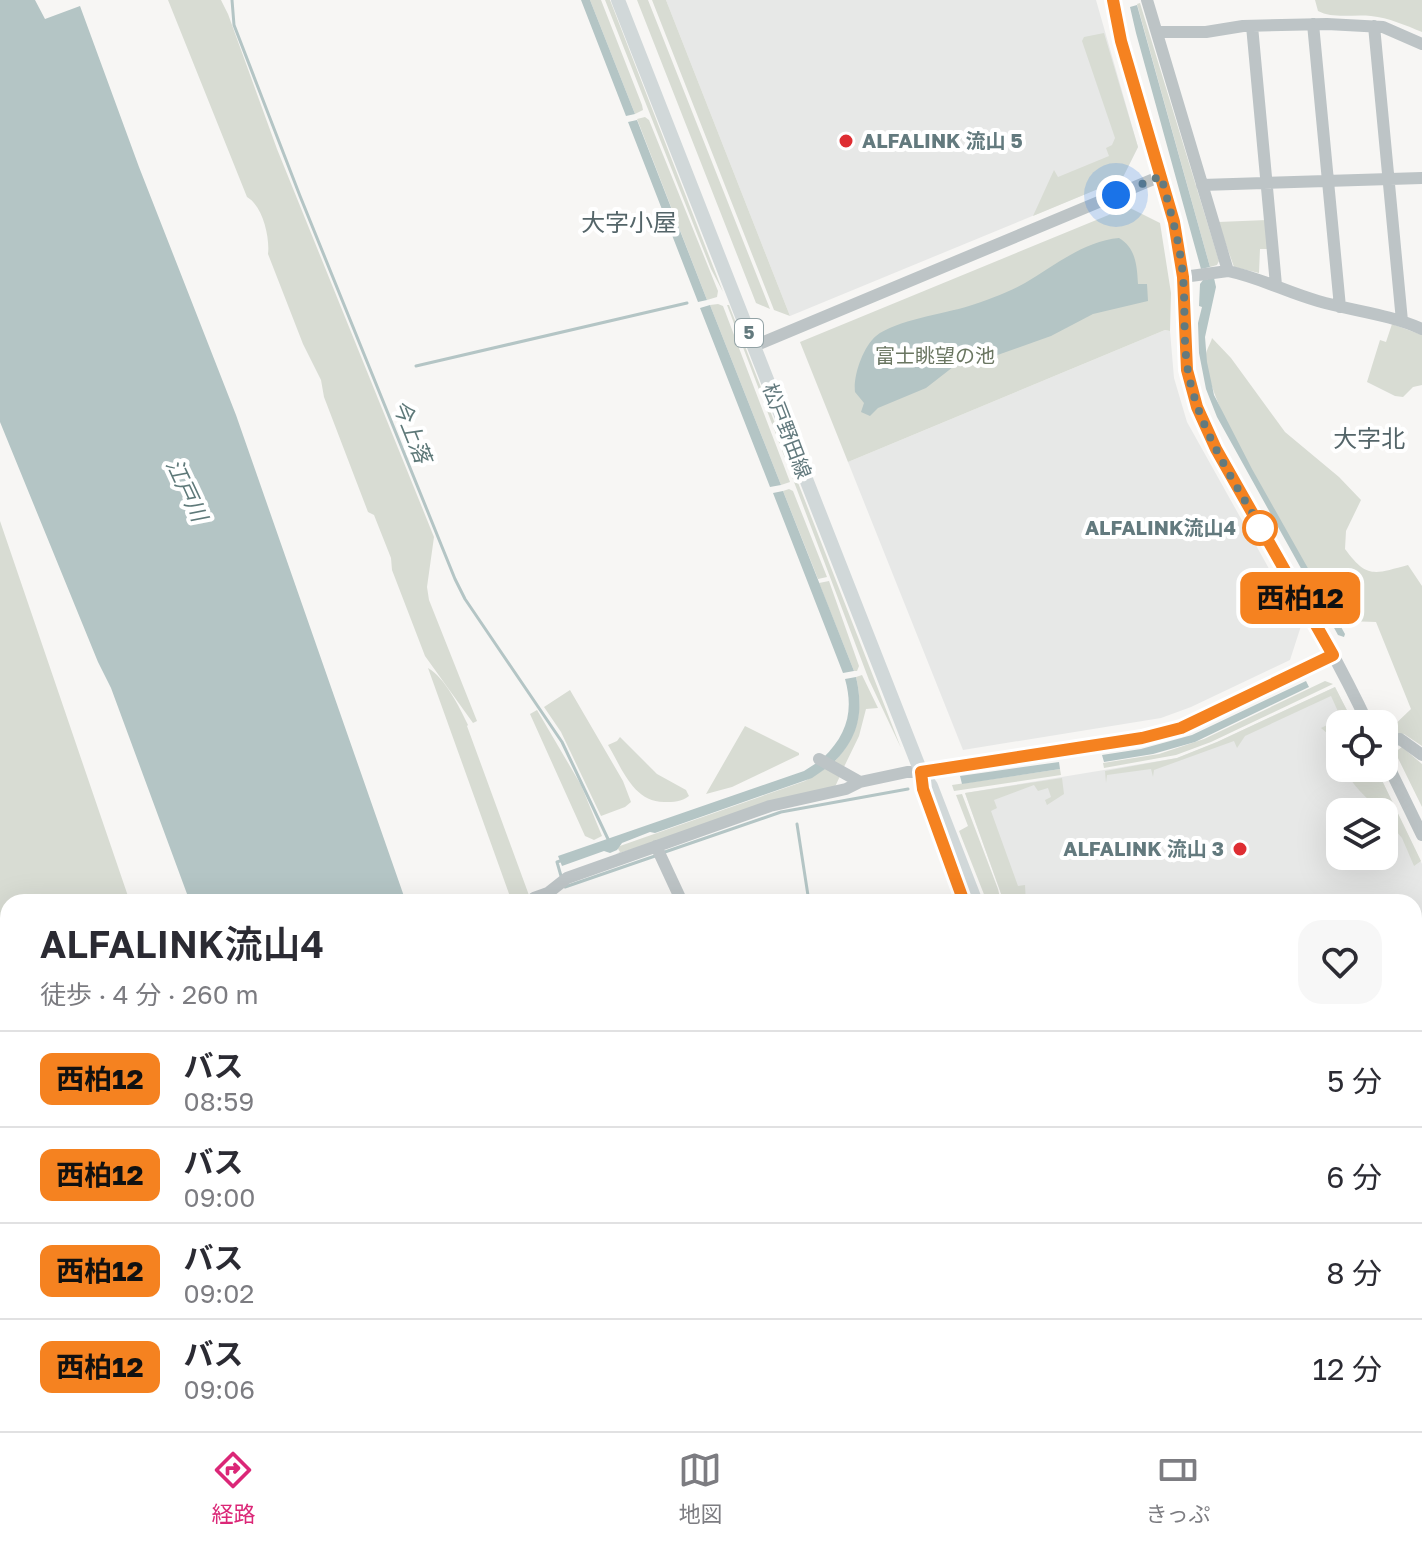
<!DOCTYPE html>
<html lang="ja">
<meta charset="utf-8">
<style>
body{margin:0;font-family:"Golos Text","Noto Sans JP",sans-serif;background:#f7f7f7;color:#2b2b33;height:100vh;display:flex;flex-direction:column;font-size:30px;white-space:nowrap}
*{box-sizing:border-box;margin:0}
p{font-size:26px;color:#7c7c81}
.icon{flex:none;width:44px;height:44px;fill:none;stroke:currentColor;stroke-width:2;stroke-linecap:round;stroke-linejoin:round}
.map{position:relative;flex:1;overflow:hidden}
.drawer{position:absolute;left:0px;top:894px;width:1422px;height:538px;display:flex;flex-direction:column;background:#fff;border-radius:24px 24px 0 0;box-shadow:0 8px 32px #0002}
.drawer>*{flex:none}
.badge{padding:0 16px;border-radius:12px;font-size:28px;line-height:52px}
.controls{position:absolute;left:1326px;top:710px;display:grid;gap:16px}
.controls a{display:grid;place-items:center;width:72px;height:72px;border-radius:16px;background:#fff;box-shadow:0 8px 32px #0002;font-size:40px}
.you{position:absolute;width:40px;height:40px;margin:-20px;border:6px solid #fff;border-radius:50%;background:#1a73e8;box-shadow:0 0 0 12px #1a73e833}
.map>.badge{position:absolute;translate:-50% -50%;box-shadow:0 0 0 4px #fff}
.round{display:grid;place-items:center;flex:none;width:84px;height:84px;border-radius:24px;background:#f7f7f7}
.summary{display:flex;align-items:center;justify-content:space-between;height:136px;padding:0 40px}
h1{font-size:38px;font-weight:600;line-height:60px}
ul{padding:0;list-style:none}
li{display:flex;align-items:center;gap:24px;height:96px;padding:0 40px;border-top:2px solid #e1e1e2}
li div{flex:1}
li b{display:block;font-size:30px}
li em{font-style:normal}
li .badge{min-width:88px;font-weight:700;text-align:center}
.menu{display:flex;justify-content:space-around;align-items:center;height:112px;border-top:2px solid #e1e1e2;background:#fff;font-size:22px;color:#7c7c81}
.menu a{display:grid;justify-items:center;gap:4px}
.menu .on{color:#db2777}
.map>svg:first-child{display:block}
.built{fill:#e7e8e7;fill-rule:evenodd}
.green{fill:#d8dcd3}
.water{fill:#b4c5c5}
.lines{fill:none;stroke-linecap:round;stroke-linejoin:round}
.stream{stroke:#b4c5c5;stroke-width:3}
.minor{stroke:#bdc4c6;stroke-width:12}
.major{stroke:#d1d8d9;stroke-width:14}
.line-casing{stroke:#fff;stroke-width:18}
.line{stroke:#f58220;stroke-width:12}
.walk{stroke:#637a7e;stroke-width:8;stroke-dasharray:0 14.4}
.poi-dot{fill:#de2d32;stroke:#fff;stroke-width:3}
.stop-dot{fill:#fff;stroke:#f58220;stroke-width:4}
.labels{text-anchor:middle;stroke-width:8;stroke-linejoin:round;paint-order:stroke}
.shield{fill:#fff;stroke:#92a2a5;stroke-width:2}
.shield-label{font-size:18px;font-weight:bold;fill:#637a7e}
.poi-label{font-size:20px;font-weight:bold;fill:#637a7e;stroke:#fff;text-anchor:start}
.park-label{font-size:20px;fill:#6a7661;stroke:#fff}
.street-label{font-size:20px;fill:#637a7e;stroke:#fff}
.stop-label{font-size:20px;font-weight:bold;fill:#637a7e;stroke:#fff;text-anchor:end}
.water-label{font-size:22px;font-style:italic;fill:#5e7979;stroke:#fff}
.quarter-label{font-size:24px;fill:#546569;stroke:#fff}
</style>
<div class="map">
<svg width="1422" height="1431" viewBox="0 0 1422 1431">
<rect width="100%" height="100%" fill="#f7f6f4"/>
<path class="built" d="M666,0H1096L1138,147L1122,179L790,316Z
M1165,330L1170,331L1174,378L1187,422L1301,626L1290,660L1191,707L1161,718L963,750L848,462Z
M1335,687L1354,724H1340V768H1376L1422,864V1419L1414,1422V902H1004L965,793L1177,758L1217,742ZM1340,812H1384V856H1340Z
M1216,1424H1408L1389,1431H1219Z"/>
<path class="green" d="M168,0H221L228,14L277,149L434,537L427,587L429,600L477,721L473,723L425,656L392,570L391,558L374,515L368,512L324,397L321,380L303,344L268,254C270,238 263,206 247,197Z
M590,0H601L642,105L643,110L635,114Z
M605,0H610L723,292L711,269Z
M637,0H648L770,309L756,303Z
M652,0H666L790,316L774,310Z
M1315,0H1422V32C1405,25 1389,18 1371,16C1354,14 1333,19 1318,11Z
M1140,3L1219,261L1217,265L1210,267L1137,4Z
M1104,33L1138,147L1122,179L1033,216L1054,170L1058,177L1109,156L1106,148L1112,145L1115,138L1082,41L1084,37Z
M645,117L649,120L718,291L717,297L707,300L637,119Z
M1128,207L1160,223L1171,293L1170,331L1165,330L848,462L800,342Z
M1267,220L1270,249H1260L1259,273L1234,267L1218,222Z
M718,304L723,306L790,482L781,485L710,305Z
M727,305H729L901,748L869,680Z
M1392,324L1422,335V385L1413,387L1403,397L1395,396L1367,382L1380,340L1386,342Z
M1212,338L1231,358L1285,432L1339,477L1361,500L1346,531L1345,549C1367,579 1374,574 1408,565L1422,586V746L1404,734L1387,732L1411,709L1376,622L1346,621L1339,624C1312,575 1201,400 1206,355C1206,350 1211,343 1212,338Z
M789,489L793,491L827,577L818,579L783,491Z
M0,521L130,902H8V1424H309L311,1431H0Z
M829,581L859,666L857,671H854L819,583Z
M428,668C445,678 459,706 468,725L467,726L530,898L512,902Z
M862,675L878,708L866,709L859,736L843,769L833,763C858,738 864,711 856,677Z
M1325,681L1333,684L1211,742L1176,755L1104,768L1103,763L1159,754L1204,739Z
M1335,687L1354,724H1340V730L1329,735L1321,728L1341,718L1331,696L1245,736L1237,748L1234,741L1154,770L1153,777L1151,769L1107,775L1106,783L1105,771L1177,758L1217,742Z
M570,690L623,781L631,802L625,807L601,816L561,732L544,707Z
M537,710L581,785L602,836L594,840L585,836L530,714Z
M745,726L799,753V755L732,787L706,794Z
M620,737L657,774L686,790L689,796C681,802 674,802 664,802C633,802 622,768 608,745L617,741Z
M1402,747L1422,764V807L1395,752Z
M828,767L840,776L834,789L616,854L620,852L617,847L805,781Z
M1344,768H1376L1421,861L1414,866L1402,838L1384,817V812H1380C1367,797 1352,786 1344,768Z
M1060,769L1061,775L954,791L952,785Z
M1062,778L1064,794L1047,805L1045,800L1051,797L1048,788L1038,791L1034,785L994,800L997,808L991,811L1018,886L1025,885L1026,902H1004L965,793Z
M962,794L998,889L1001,902H987L959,831L968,826L956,795Z"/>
<path class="water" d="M0,0H35L45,19L80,6L139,167L236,415L406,902H190L111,688L98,662L0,422Z
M581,0H590L635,114L626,116Z
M1137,5L1210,267L1201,269L1136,33L1130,7Z
M637,120L707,300L698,302L628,122Z
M1119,238C1136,248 1137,266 1138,284H1147L1148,301L1093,314L1051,336L989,358L953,367L926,388L878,408L870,416L861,412L864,403L855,392C853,376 863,347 876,336C896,320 944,314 969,306C985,301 1011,291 1025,283C1054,266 1084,241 1119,238Z
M1214,278L1216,287L1205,337L1207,362L1214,395L1252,469L1345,634L1344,637L1338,635L1217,417L1206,389L1199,353L1198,323L1202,307L1199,306L1200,284L1203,280Z
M710,305L781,485L770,487L700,308Z
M783,491L854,671L843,673L773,493Z
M856,677C864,711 859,738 833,763L823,758C847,735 854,711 845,679Z
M1306,681L1309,687L1195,742L1153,754L1104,762L1102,755L1141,749L1192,735Z
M818,762L828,767L812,778L655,833L650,832L622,843L617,850L610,853L604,851L562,866L558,856L804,771Z
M1059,762L1060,769L962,784L960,776Z
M107,1424H172V1431H110Z
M390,1424H573L575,1431H390Z"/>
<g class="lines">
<path class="stream" d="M232,0L234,25L300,196L455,579L465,599L562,742L608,839
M416,366L687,303
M797,824L809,902
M662,853L781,812L908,789
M561,876L557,862L563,860
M565,887L655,856
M1123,1424L1125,1431"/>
<path class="minor" d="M1113,0C1125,76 1156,148 1175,222C1191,288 1175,358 1202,420C1215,450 1232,478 1248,506C1289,578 1333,649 1368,724
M1147,0L1228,271L1183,277
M1313,24L1340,307
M1252,26L1276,285
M1374,26L1402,321
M1157,32H1206L1243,26L1327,24L1383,27L1422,44
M1202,185L1422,178
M1228,271C1261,278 1286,292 1318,301C1353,311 1389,314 1422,329
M754,346L1161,176
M1384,742L1400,739L1422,755
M1384,757L1422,835
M819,759L860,782
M656,846L682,902
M534,898L548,893L567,878L770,806L846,789L860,782L907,772H921L1142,738L1181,728L1333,655
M1131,1424L1133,1431
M1410,1431L1422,1426"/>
<path class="major" d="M618,0L921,772L931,786L976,902
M938,830L964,902
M1147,1424L1149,1431
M1162,1424L1165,1431
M1179,1424L1182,1431"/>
</g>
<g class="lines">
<g class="line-casing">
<path id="line" d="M964,902L923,789L921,772L1142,738L1181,728L1333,655L1216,449L1197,407L1187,370L1183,277L1174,222L1121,41L1113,0"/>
</g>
<use href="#line" class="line"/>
<path class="walk" d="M1116,195L1161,176C1170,210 1180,242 1183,277C1186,312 1182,347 1190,381C1203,438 1239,488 1267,539L1260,528"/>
</g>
<g class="poi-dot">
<circle cx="846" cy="141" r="8"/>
<circle cx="1240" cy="849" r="8"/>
</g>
<circle class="stop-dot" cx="1260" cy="528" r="16"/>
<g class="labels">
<rect class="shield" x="735" y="319" width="28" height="28" rx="6"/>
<g class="shield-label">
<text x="749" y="339">5</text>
</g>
<g class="poi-label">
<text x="862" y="148">ALFALINK 流山 5</text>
<text x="1224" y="856" text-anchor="end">ALFALINK 流山 3</text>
</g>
<g class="park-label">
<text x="935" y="363">富士眺望の池</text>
</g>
<g class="street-label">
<text transform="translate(787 431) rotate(69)" y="7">松戸野田線</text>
</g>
<g class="stop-label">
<text x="1236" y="535">ALFALINK流山4</text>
</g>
<g class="water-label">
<text transform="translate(412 431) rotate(68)" y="8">今上落</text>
<text transform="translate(187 490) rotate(65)" y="8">江戸川</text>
</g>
<g class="quarter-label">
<text x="629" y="231">大字小屋</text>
<text x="1369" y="447">大字北</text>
</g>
</g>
</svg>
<div class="controls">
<a><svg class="icon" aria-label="locate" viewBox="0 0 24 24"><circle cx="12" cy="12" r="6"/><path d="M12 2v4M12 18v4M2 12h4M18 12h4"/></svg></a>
<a><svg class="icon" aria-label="layers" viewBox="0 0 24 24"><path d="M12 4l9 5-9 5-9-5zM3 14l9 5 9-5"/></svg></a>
</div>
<div class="you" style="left:1116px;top:195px"></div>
<b class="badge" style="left:1300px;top:598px;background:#f58220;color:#111">西柏12</b>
<section class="drawer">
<div class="summary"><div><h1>ALFALINK流山4</h1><p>徒歩 · 4 分 · 260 m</p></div><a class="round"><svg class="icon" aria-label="heart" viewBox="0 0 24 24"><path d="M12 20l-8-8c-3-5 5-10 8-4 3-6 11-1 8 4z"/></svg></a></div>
<ul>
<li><span class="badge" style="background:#f58220;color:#111">西柏12</span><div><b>バス</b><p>08:59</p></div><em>5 分</em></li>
<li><span class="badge" style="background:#f58220;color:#111">西柏12</span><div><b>バス</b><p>09:00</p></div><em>6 分</em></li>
<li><span class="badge" style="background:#f58220;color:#111">西柏12</span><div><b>バス</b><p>09:02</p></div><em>8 分</em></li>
<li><span class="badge" style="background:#f58220;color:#111">西柏12</span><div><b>バス</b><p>09:06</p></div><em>12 分</em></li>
</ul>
</section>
</div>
<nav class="menu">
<a class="on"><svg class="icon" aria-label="directions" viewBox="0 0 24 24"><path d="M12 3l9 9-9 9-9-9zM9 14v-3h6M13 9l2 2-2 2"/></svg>経路</a>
<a><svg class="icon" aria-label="map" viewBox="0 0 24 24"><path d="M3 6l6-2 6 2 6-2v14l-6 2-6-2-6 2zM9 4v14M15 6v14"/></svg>地図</a>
<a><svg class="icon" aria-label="tickets" viewBox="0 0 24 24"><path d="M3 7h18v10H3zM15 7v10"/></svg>きっぷ</a>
</nav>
